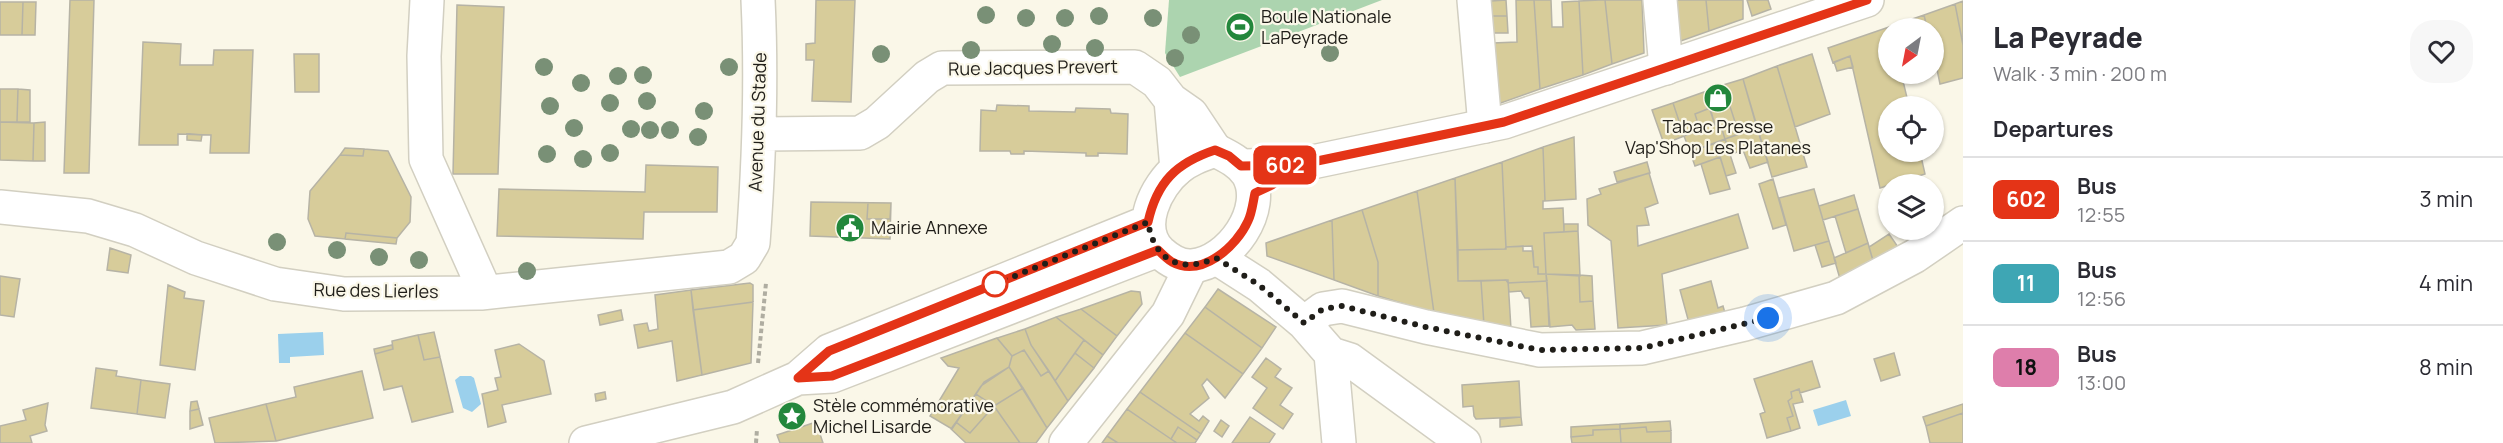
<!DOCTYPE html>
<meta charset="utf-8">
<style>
body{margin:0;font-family:Manrope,sans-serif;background:#f7f7f7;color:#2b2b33;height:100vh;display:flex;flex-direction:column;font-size:22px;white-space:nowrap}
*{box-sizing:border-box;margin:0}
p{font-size:20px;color:#7c7c81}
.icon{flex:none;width:33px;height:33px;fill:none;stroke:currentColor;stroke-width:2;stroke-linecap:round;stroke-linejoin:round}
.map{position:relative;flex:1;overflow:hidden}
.panel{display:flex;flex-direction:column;background:#fff;width:540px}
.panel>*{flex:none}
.badge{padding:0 12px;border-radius:9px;font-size:21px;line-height:39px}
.needle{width:39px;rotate:212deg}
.buttons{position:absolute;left:1878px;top:18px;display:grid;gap:12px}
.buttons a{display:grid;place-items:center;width:66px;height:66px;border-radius:50%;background:#fff;box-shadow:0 2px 4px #0004;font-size:30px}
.you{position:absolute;width:30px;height:30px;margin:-15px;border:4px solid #fff;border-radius:50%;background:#1a73e8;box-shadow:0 0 0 9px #1a73e833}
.map>.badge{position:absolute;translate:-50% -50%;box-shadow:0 0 0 3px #fff}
h2{padding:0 30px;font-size:22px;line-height:54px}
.round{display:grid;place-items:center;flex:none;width:63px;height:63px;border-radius:24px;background:#f7f7f7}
.overview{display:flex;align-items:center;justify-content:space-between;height:102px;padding:0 30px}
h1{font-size:28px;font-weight:800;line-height:45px}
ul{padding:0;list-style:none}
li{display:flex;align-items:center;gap:18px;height:84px;padding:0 30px;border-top:2px solid #e1e1e2}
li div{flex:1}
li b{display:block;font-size:22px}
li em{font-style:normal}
li .badge{min-width:66px;font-weight:700;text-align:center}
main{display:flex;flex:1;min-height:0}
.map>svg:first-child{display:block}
.green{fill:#acd4af}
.water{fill:#9bd0ec}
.building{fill:#d7cc9a;stroke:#b6b3a5;stroke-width:1.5}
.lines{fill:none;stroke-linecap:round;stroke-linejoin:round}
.minor-casing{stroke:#d2cfc1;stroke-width:36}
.major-casing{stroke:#d2cfc1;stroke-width:36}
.path{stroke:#afada1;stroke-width:4;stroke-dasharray:4.5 3;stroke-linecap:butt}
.minor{stroke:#fff;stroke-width:33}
.major{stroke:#fff;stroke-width:33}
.tree{fill:#799076}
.line-casing{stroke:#fff;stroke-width:14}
.line{stroke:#e43417;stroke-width:9}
.walk{stroke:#201e19;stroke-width:6;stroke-dasharray:0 10.8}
.stop-dot{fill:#fff;stroke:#e43417;stroke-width:3}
.labels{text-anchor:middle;stroke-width:4.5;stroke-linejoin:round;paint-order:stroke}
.poi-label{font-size:18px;fill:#201e19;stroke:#faf7e8;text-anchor:start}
.street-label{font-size:18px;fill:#201e19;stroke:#faf7e8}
</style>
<main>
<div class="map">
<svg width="1963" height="443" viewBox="0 0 1963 443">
<rect width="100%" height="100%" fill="#faf7e8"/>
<path class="green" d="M1169,0H1382L1180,77L1165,53Z"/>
<path class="water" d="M323,332L324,355L290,357V363H279L278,334Z
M460,376H471L474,378L481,404L472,412L463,408L455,380Z
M1846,400L1851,416L1818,426L1813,410Z"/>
<path class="building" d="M70,0H94L89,173H64Z
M816,0H855L851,102L812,101L814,60H806V44L815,43Z
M1506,0L1507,16H1492L1491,1Z
M1516,0H1534L1540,89L1498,104L1493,43L1517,42Z
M1534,0H1551L1552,27H1563L1562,2L1579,1L1583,75L1540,89Z
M1600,0H1605L1612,64L1583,75L1579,1Z
M1605,0H1642L1644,53L1612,64Z
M1676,0H1706L1709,31L1678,42Z
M1706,0H1743V19L1709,31Z
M1747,0H1768L1771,9L1752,16Z
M1963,1V45L1955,4Z
M0,2H23L22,35H0Z
M23,2H36L35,35H22Z
M1955,4L1963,45V78L1940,84L1934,55V28H1927L1924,15Z
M457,5L504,7L498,174H453Z
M1924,15L1927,28H1888V74H1929L1903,81L1909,106H1888V152H1920L1925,174L1880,188L1850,56L1833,63L1828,48Z
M1492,16H1507L1508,33H1493Z
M143,42L181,44L180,65H213L214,50H253L249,153H210L211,135L178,134V145H139Z
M294,54H319V92H295Z
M1812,54L1830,114L1795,127L1777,66Z
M1850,56L1853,67L1837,71L1834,62Z
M1777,66L1807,167L1772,177L1743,79Z
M1743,79L1757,128L1739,134L1723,85Z
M1723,85L1739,134L1725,139L1720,123L1715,125L1704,92Z
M0,89H18L17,122H0Z
M18,89L30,90V122H17Z
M1704,92L1710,108L1695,114L1700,130L1684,136L1673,103Z
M1673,103L1684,136L1664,144L1652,110Z
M997,105L1029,106V111L1075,112L1076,108L1110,109L1111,113L1128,114L1127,154L1098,153V156H1086V153L1024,151V154H1011L1010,151H980L981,110L996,111Z
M1710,108L1715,125L1720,123L1725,139L1690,152L1684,136L1700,130L1695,114Z
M0,122L34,123L33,161L0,160Z
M45,122V161H33L34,123Z
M1757,128L1762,144L1731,154L1725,139Z
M187,134L202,135L201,141L187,140Z
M1574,137L1576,199L1545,201L1543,147Z
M1725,139L1736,173L1726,176L1716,143Z
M1716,143L1720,157L1695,166L1690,152Z
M1762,144L1768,162L1750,168L1743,150Z
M1543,147L1545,201H1543V209L1563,208L1564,232L1544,233L1546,274H1538V267H1534L1532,246L1506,247L1502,162Z
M345,148L364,149L363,156L340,155Z
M364,149L388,151L411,197L410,222L397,238L346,233L345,239L315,236L308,219L310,191L340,155L363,156Z
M1720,157L1730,189L1710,194L1701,164Z
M1502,162L1506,249L1458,250L1455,178Z
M1647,162L1650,173L1617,182L1614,172Z
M646,165L718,167L717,212H644L643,239L497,236L499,189L645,192Z
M1649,173L1658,203L1645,208L1649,225L1637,226L1638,246L1738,214L1748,248L1662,274L1667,325L1618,328L1611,241L1588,225L1587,199L1601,194L1599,189Z
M1455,178L1458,281H1481L1484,325L1434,313L1417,191Z
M1773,179L1786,225L1773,229L1759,184Z
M1814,189L1829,241L1794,251L1779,198Z
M1417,191L1434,313L1378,296V262L1362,210Z
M1854,195L1858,209L1823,220L1819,206Z
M811,202L891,203L890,239L810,236Z
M868,203H891L890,219H867Z
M1858,209L1868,243L1846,253L1835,216Z
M1362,210L1378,262V296L1334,280L1332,220Z
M1332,220L1334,280L1267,256L1266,243Z
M1564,224H1578V231L1564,232Z
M1578,231L1580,276L1546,274L1544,233Z
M346,233L397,238L396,244L345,239Z
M1889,234L1898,247L1874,264L1869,247Z
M1829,241L1836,263L1822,267L1815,245Z
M1868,243L1874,264L1842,286L1834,258Z
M1523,246V251H1533L1534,267H1538V274H1546L1547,281L1508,283L1506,280L1458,281V250L1505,249L1506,247Z
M110,248L131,255L128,273L107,270Z
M1546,274L1579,275L1580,302L1593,301L1595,329L1576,330L1572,325L1550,327Z
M1579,275L1592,276L1593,301L1580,302Z
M0,276L20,279L14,317L0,315Z
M1508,280L1511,329L1484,325L1481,281Z
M1547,281L1549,326L1531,327L1529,298H1525L1521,291L1509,292L1508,283Z
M1711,281L1718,308L1723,306L1727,320L1689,323L1680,290Z
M750,283L753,285V302L693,310L691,290Z
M168,285L185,292L184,298L204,301L195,370L160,365Z
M1218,289L1276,327L1262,348L1205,307Z
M691,290L702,375L677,381L672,341L638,348L634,325L647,323L649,331L658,329L655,295Z
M1131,291L1140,292L1142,304L1117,336L1081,309Z
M753,302L751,363L702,375L693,310Z
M1205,307L1262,348L1243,374L1185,333Z
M1081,309L1117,336L1103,355L1056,317Z
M621,310L623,320L600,325L598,315Z
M1056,317L1084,340L1055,381L1031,345L1025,329Z
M1025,329L1031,345L1049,371L1041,376L1024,350L1012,356L997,338Z
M434,332L440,357L424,360L418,335Z
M1185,333L1243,374L1225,398L1207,379L1202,385L1209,398L1190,414L1199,421L1203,416L1209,421L1201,434L1140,392Z
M418,335L424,360L440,357L453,412L412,422L402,386L384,390L375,354L393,349L392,341Z
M997,338L1012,356L1009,367L981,386L952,429L930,416L959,368L948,366L941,358Z
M1084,340L1103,355L1094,368L1075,353Z
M519,344L544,361L551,394L502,405L506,422L488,427L482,394L498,390L495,378L501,377L495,350Z
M392,345L393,349L375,354L374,349Z
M1024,350L1041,376L1049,371L1068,401L1047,428L1009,367L1012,356Z
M1075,353L1094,368L1068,401L1055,381Z
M1894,353L1900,375L1881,381L1874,359Z
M1266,358L1281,369L1275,377L1292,388L1280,405L1293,414L1283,429L1253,408L1267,388L1252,377Z
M1812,361L1820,387L1800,393L1799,389L1791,392L1792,398L1788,401L1793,416L1787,418L1791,431L1767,438L1760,414L1765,412L1754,379Z
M1009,367L1023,388L994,406L976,394L984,382Z
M96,368L117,371L116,376L141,380L137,414L91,408Z
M362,371L373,418L276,441L266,404L296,397L294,387Z
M141,380L170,384L165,418L137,414Z
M1519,381L1521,417L1476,419L1474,416L1473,406L1463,407L1462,385Z
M1023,388L1047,428L1036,443H1020L994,406Z
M1799,389L1803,402L1793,404L1800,428L1791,431L1787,418L1793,416L1788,401L1792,398L1791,392Z
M605,392L606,399L596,401L595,394Z
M1140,392L1201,434L1197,440L1178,427L1171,439L1127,409Z
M976,394L994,406L970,433L956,422Z
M197,401L199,409L190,411L191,402Z
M48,403L45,425L47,431L30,436L32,443H0V426L26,420L23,410Z
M266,404L276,441L215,443L209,418Z
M1963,404V413L1926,426L1923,417Z
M994,406L1020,443H966L951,429L956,422L970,433Z
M199,409L203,425L190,429V411Z
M1127,409L1171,439L1177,443H1118L1107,436Z
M1963,413V443H1930L1926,426Z
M1250,417L1275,434L1269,443H1232Z
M1521,417L1522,425L1500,427V419Z
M1221,420L1229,426L1222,437L1214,431Z
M1670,421L1671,431L1647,432L1646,427L1620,429V424Z
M816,422L823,443H780L777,435Z
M1620,424V429L1593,430V435L1571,437V427Z
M1178,427L1197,440L1195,443H1177L1171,439Z
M1646,427L1647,432L1671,431V443H1621L1620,429Z
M1620,429L1621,443H1572L1571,437L1593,435V430Z
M1107,436L1118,443H1102Z"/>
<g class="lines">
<g class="minor-casing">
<path id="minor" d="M427,0L424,56L426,159L480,280L481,293
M1474,0L1485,126
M1660,0L1666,68
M1171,100L1177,169
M760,134L860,133L877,123L927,77L942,68L1135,67L1157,82L1171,100L1191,114L1215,150
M0,207L88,216L135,230L196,258L275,284L344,294L481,293L729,267L744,258L753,243C759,162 762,82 758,0
M1217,258L1259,285L1304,323L1331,354L1350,360L1464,443
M1304,323L1323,309L1342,306L1426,327L1540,350L1642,348L1745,324L1836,298L1915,256L1963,223
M1331,354L1339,443
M1066,443L1168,314L1191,267"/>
</g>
<g class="major-casing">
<path id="major" d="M1215,150C1227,156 1240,162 1248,174C1268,209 1230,263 1192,266C1180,267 1169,260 1160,252C1135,228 1156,186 1178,168C1189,159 1201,155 1215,150Z
M1241,166L1298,165L1504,122L1867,0
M798,378L832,376L1158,250
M586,443L733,407L798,378L829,351L1148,222"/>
</g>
<path class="path" d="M758,363L766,283
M756,443L757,429"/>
<use href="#minor" class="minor"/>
<use href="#major" class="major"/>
</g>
<g class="tree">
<circle cx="986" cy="15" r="9"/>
<circle cx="1099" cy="16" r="9"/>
<circle cx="1026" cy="18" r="9"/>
<circle cx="1065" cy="18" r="9"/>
<circle cx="1153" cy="18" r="9"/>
<circle cx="1191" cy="35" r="9"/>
<circle cx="1052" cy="44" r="9"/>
<circle cx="1095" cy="48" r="9"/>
<circle cx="971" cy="50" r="9"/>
<circle cx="1330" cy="53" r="9"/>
<circle cx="881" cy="54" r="9"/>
<circle cx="1175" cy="58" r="9"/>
<circle cx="544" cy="67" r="9"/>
<circle cx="729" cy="67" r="9"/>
<circle cx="643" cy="75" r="9"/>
<circle cx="618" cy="76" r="9"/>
<circle cx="581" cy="83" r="9"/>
<circle cx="647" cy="101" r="9"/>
<circle cx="610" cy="103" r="9"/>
<circle cx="550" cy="106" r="9"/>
<circle cx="704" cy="111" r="9"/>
<circle cx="574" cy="128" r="9"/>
<circle cx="631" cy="129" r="9"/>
<circle cx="650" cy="130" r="9"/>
<circle cx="670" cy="130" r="9"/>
<circle cx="698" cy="137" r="9"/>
<circle cx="610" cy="153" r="9"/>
<circle cx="547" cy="154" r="9"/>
<circle cx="583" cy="159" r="9"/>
<circle cx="277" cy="242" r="9"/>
<circle cx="337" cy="250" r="9"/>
<circle cx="379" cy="257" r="9"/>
<circle cx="419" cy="260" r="9"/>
<circle cx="527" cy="271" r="9"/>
</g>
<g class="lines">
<g class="line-casing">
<path id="line" d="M1285,175L1272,185L1255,193C1253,202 1252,213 1248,221C1237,246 1202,278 1172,262C1167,259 1162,254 1158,250L832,376L798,378L829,351L1148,222C1157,182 1176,163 1215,150L1229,156L1241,166L1298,165L1504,122L1867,0"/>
</g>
<use href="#line" class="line"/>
<path class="walk" d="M995,284L1148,222C1154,261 1181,274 1216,258L1259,285L1304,323L1323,309L1342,306L1426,327L1540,350L1642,348L1768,318"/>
</g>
<defs>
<g id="stadium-disc" transform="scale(1.5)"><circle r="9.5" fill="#23873c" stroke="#faf7e8"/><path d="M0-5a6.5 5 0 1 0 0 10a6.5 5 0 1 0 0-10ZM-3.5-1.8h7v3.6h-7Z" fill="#fff"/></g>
<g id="shop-disc" transform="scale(1.5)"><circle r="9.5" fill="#23873c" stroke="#faf7e8"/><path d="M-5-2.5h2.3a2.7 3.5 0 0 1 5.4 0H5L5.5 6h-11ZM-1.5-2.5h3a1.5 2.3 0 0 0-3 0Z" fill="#fff"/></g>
<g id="civic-disc" transform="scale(1.5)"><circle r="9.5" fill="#23873c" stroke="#faf7e8"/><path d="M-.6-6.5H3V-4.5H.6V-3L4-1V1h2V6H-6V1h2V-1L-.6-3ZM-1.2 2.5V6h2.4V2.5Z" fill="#fff"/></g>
<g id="sight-disc" transform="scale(1.5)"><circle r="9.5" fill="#23873c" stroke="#faf7e8"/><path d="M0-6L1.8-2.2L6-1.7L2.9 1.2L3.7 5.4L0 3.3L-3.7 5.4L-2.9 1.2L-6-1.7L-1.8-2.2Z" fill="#fff"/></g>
</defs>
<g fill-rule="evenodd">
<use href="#stadium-disc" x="1240" y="27"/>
<use href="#shop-disc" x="1718" y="98"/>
<use href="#civic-disc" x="850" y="228"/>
<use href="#sight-disc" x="792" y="416"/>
</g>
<circle class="stop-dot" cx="995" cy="284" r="12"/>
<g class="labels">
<g class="poi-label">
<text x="1261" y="23">Boule Nationale<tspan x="1261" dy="21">LaPeyrade</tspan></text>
<text x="1718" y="133" text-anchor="middle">Tabac Presse<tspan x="1718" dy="21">Vap'Shop Les Platanes</tspan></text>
<text x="871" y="234">Mairie Annexe</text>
<text x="813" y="412">Stèle commémorative<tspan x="813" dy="21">Michel Lisarde</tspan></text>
</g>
<g class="street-label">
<text transform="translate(1033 68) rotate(-1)" y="6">Rue Jacques Prevert</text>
<text transform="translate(758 122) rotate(-88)" y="6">Avenue du Stade</text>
<text transform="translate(376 291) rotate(1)" y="6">Rue des Lierles</text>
</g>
</g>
</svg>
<div class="buttons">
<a><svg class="needle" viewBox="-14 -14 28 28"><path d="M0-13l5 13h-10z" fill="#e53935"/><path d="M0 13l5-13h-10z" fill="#7c7c81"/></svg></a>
<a><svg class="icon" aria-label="locate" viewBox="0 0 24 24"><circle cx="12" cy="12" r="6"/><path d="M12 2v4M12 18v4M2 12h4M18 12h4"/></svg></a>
<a><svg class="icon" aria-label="layers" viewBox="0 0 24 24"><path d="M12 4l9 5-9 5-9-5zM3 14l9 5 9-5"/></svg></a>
</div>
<div class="you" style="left:1768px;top:318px"></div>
<b class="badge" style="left:1285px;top:165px;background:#e43417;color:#fff">602</b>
</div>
<section class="panel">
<div class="overview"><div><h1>La Peyrade</h1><p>Walk · 3 min · 200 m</p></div><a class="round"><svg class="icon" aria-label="heart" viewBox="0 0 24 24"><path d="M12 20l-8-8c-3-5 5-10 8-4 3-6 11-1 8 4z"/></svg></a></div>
<h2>Departures</h2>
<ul>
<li><span class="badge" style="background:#e43417;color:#fff">602</span><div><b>Bus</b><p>12:55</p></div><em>3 min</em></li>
<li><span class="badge" style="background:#3ea6b4;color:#fff">11</span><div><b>Bus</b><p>12:56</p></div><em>4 min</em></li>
<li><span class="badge" style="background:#de7eab;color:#111">18</span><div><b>Bus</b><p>13:00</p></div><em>8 min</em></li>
</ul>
</section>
</main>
